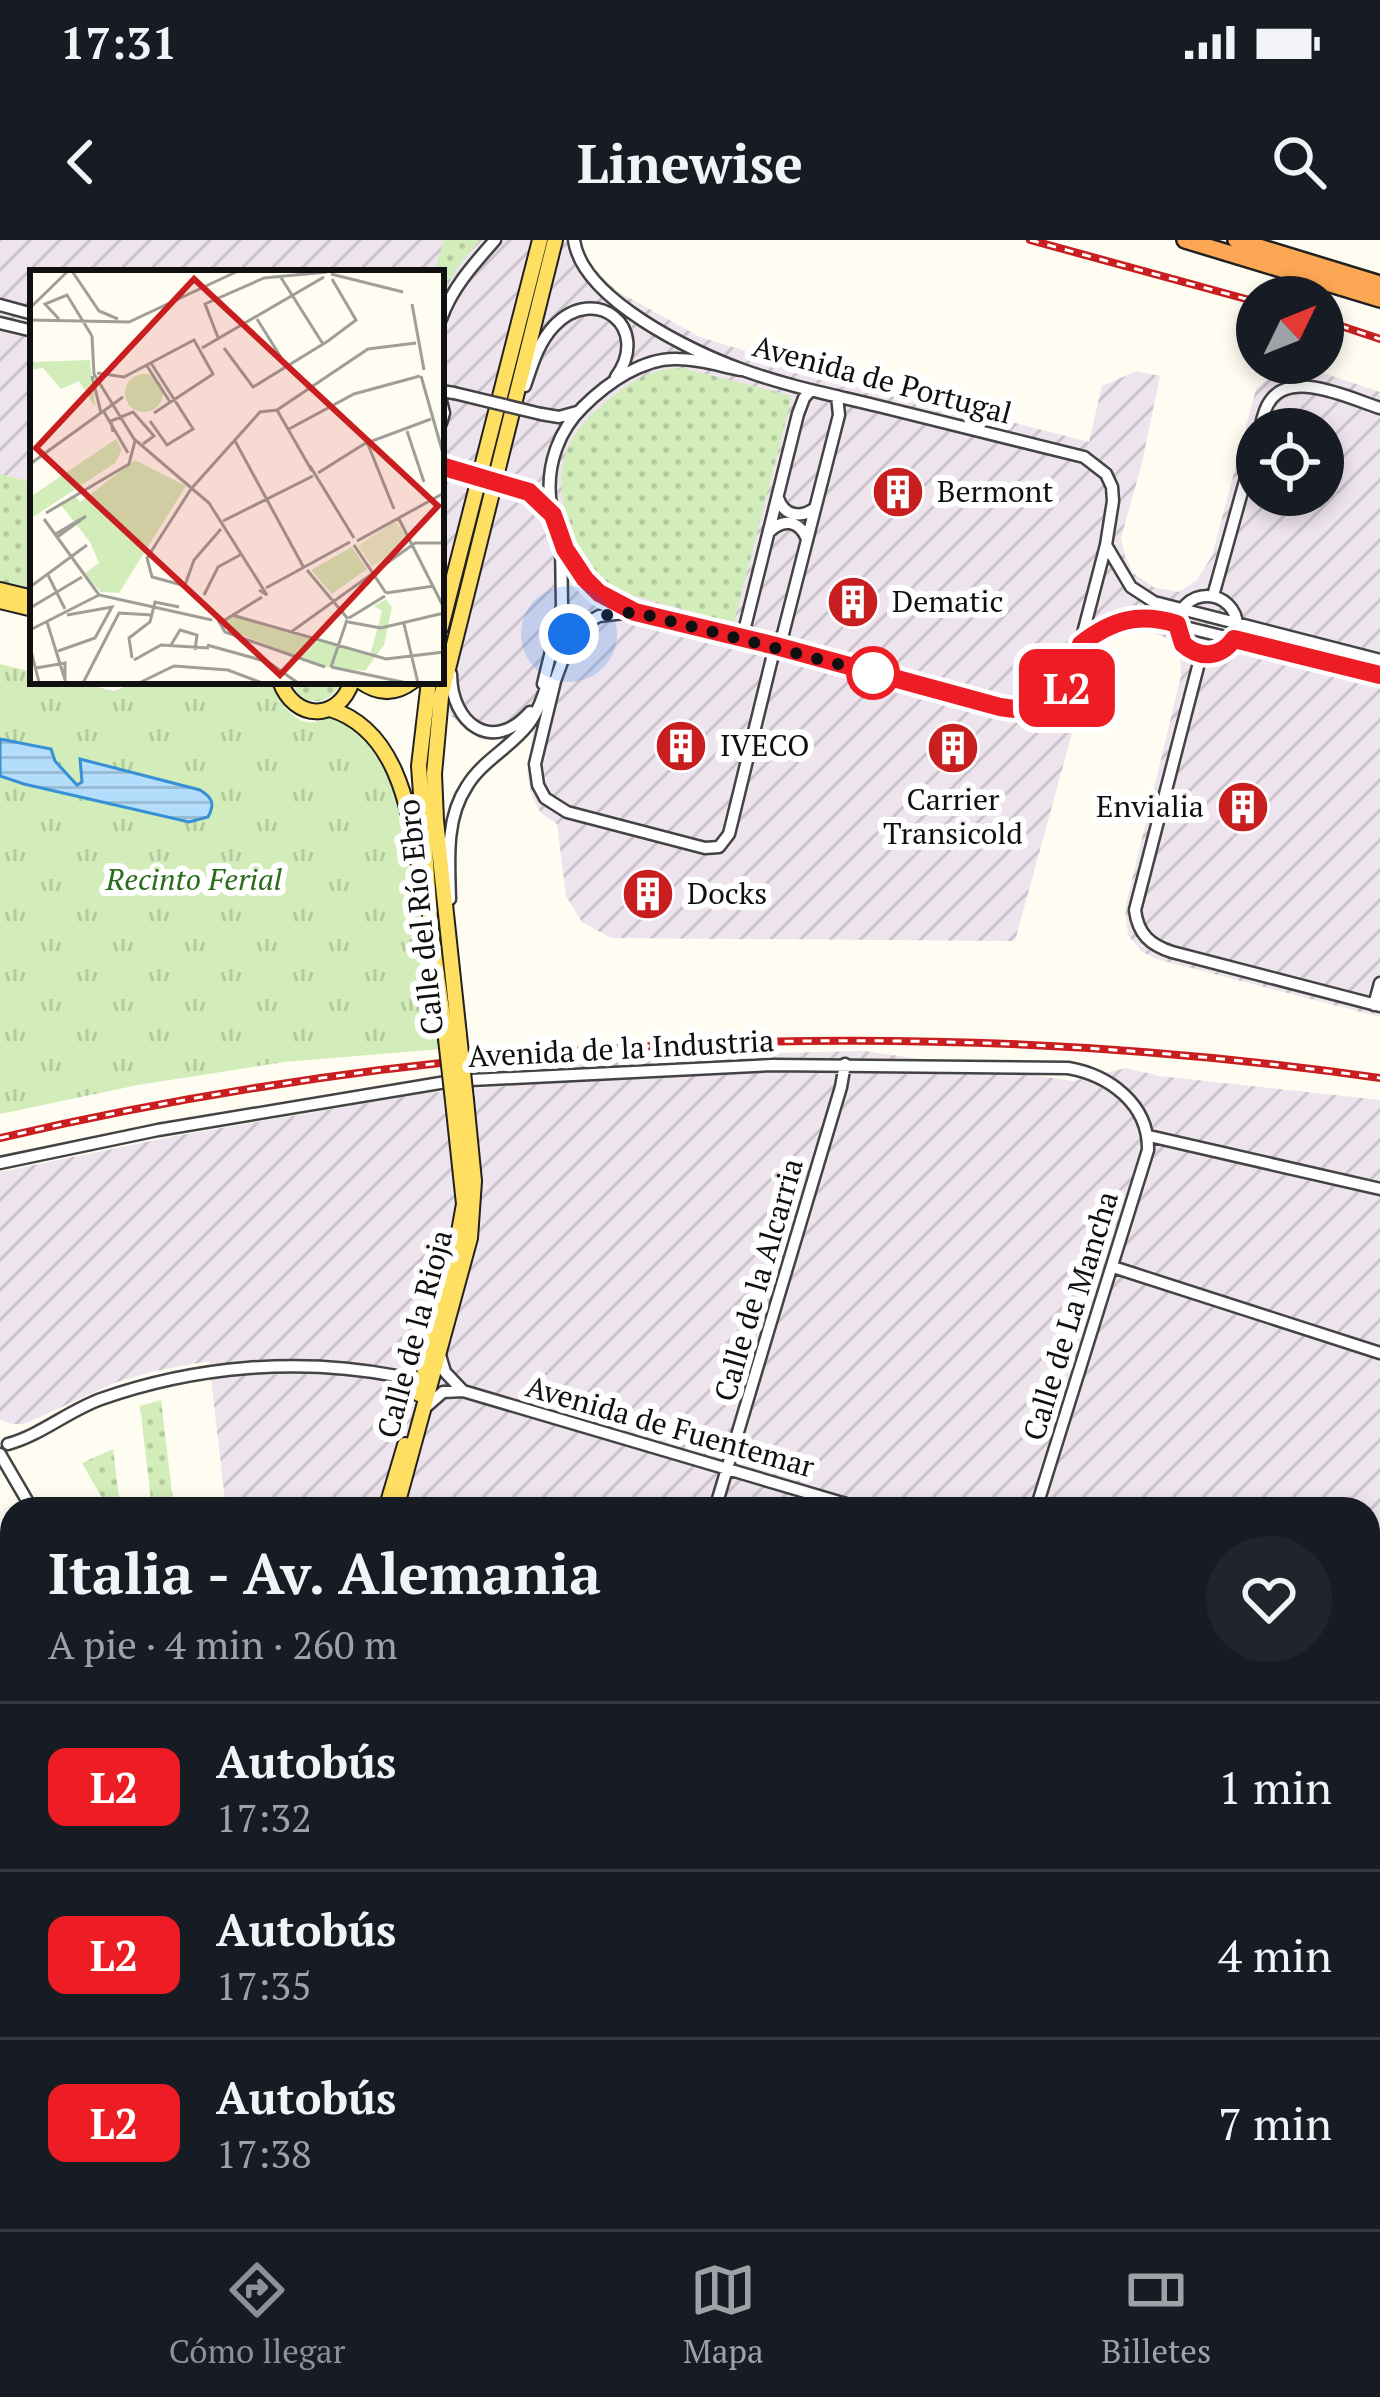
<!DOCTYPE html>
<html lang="es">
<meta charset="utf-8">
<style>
body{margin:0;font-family:"PT Serif",serif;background:#20242c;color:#f1f3f6;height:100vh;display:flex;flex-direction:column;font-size:45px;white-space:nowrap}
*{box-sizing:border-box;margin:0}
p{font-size:39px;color:#9ea1a6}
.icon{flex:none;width:66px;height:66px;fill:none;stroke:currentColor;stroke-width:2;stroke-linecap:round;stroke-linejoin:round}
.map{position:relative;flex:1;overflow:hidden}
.sheet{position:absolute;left:0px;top:1257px;width:1380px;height:732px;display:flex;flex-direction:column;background:#171b24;border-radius:36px 36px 0 0;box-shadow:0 6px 18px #0003}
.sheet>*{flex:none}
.badge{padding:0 24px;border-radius:18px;font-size:42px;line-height:78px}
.needle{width:78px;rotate:47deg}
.buttons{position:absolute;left:1236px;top:36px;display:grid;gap:24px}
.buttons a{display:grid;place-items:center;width:108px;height:108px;border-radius:50%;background:#171b24;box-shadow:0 6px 18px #0003;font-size:60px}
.you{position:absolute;width:60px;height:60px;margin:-30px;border:9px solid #fff;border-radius:50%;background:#1a73e8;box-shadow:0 0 0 18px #1a73e833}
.map>.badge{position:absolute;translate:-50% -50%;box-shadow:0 0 0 6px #fff}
.round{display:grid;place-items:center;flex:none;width:126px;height:126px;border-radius:63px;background:#20242c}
.summary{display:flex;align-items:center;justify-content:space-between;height:204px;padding:0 48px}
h1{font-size:57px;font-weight:700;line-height:90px}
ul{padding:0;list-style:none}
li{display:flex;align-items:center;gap:36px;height:168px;padding:0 48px;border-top:3px solid #363941}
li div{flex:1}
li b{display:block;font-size:45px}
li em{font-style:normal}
li .badge{min-width:132px;font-weight:700;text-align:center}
.status{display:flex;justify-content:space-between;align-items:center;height:84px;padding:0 60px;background:#171b24;direction:ltr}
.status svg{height:33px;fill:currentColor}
header{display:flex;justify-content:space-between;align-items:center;height:156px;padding:0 48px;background:#171b24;font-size:54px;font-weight:700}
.tabs{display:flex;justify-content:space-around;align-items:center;height:168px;border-top:3px solid #363941;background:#171b24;font-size:33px;color:#9ea1a6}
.tabs a{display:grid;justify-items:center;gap:6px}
.tabs .selected{color:#8c9099}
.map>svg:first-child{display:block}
.industrial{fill:url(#industrial-furrows);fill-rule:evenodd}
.grass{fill:url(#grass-dots)}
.park{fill:url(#park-tufts)}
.pitch{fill:#e4f3cb}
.water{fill:url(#water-rules);stroke:#3690d5;stroke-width:3}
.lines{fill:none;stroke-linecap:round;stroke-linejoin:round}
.minor-casing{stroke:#434343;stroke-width:15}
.major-casing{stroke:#212121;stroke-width:18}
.highway-casing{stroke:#212121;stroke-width:20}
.minor{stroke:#fff;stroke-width:10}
.major{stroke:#ffdf62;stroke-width:14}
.highway{stroke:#fca753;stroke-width:15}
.rail-casing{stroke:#c91e20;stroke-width:8}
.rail{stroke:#fff;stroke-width:3;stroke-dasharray:9;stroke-linecap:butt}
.minor-bridge-casing{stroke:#434343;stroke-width:15;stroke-linecap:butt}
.major-bridge-casing{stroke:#212121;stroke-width:18;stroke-linecap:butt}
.minor-bridge{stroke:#fff;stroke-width:10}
.major-bridge{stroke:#ffdf62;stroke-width:14}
.line-casing{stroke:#fff;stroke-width:27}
.line{stroke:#ee1c25;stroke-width:18}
.walk{stroke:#101010;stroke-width:12;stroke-dasharray:0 21.6}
.stop-dot{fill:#fff;stroke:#ee1c25;stroke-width:6}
.labels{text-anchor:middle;stroke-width:12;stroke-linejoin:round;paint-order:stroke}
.street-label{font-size:30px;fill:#101010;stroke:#fff}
.poi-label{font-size:30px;fill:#101010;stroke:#fff;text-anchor:start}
.park-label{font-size:30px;font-style:italic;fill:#296c1b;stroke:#fff}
.inset-road{fill:none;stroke:#9f9e98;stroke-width:3}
.view{fill:#c91e20;fill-opacity:0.15;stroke:#c91e20;stroke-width:6}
.inset-edge{fill:none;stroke:#101010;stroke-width:6}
</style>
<div class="status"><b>17:31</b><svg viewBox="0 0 49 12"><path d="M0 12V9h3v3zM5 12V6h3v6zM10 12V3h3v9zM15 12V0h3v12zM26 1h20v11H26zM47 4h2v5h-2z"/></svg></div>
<header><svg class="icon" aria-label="back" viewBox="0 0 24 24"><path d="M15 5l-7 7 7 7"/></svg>Linewise<svg class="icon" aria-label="search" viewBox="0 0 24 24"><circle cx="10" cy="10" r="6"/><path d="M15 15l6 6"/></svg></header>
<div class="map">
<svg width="1380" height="1989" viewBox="0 0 1380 1989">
<defs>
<pattern id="industrial-furrows" width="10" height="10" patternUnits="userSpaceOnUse" patternTransform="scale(3)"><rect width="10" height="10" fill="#eee4ee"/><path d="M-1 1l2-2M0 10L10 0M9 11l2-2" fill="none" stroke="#cbc3cb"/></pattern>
<pattern id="grass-dots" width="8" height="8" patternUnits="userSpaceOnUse" patternTransform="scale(3)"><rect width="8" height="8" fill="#d2edb9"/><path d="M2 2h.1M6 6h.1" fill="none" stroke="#b3ca9e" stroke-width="1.8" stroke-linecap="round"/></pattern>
<pattern id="park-tufts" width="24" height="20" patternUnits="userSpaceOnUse" patternTransform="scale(3)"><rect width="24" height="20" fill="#d2edb9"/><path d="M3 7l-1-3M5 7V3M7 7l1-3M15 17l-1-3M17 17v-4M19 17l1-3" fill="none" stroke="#b3ca9e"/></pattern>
<pattern id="water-rules" width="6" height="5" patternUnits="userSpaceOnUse" patternTransform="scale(3)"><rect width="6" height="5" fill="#b3ddfa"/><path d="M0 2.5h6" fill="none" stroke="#99bdd5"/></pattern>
</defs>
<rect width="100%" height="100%" fill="#fffdf2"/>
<path class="industrial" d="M0,0H564L617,51L700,97L812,131L1089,202L1102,146L1137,131L1160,136L1142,223L1121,298L1125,316L1133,333L1153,347L1179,352L1197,340L1212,316L1256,149L1272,136L1291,129H1311L1380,152V777L1156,719L1141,711L1128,695L1125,669L1181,436L1180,411L1164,397L1144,389L1127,390L1109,400L1094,413L1015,701L611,698L582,682L566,656L557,584L541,573L532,557L527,534L533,492L503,500H481L451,476L435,441H441V33H33V242L0,234ZM1257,189H1323V255H1257Z
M865,811L1073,841L1126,828L1160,836L1380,860V1916L1368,1913V1269H226L209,1121L155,1131L117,1142L24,1184H11L0,1180V932L175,896L420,854L489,847L549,825L727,814Z"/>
<path class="grass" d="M444,0H480L457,28L441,57V33H434Z
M682,128L792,156L734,383L613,350C574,322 548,251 569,205C580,183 601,164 621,150C640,136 658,128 682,128Z
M0,234L33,242V350L0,342Z
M290,441H342C330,468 301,468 290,441Z
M161,1160L174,1269H152L140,1166Z
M113,1209L119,1257L104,1261L82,1223Z
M585,1977H635L654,1982L656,1977L699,1979L697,1989H588L589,1980Z"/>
<path class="park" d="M0,424L33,432V441H72L114,451L122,448L123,441H270C279,458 292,486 316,482C327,480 331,474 343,479C370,490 391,538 402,563L441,809L284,822L138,845L0,874Z
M0,1511L12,1512V1650L0,1621Z
M151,1977H285L291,1989H156Z
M363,1977H437L442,1986L454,1980V1977L500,1979L479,1989H369Z"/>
<path class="pitch" d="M949,1977H1126L1123,1989H994Z"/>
<path class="water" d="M0,499L51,509L55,521L77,545L82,542L80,519L200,550C213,558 215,564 208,577L189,582L24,544L0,536Z"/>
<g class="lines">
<g class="minor-casing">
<path id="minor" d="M574,0C582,59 692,112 743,130C787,146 833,155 878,166C946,183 1015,200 1084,217L1106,234L1112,247L1113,261L1106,305L1070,443C1049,473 1034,473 1001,467C924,447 848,424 772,405C723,393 638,381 599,352C571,332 553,291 550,257C547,224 559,190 583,167C607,143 644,117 678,119C700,119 720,126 741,130
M0,65L33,74
M441,79C452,48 473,25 495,0
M0,83L33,91
M525,146C532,125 538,103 554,86C595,43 652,87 616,137
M441,151L454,153
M441,161L444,173L441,183
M541,174L559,177L577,172
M1260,189C1262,180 1264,169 1270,161C1292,129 1351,159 1380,168
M517,246L539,260L552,274
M778,258C784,276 801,279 815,268
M769,292C783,278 799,280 807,299
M1106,305L1131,347L1154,362L1380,420
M1213,356L1257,198
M1177 386a30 30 0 1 1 60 0a30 30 0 1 1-60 0Z
M578,387L570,400L555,441L535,524L538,545L545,558L567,572L705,608L719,607L729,594L775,406L783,394L839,175L837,156
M576,389L599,376L632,372
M746,399L745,387L798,174L804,158L811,150
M1081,404C1102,388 1121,377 1148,378L1380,435
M1201,415L1135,670C1138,694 1150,705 1172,712L1380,766
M451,434C451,483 492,515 530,472
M543,444L562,366L561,303
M450,659C449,621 445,579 467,546C482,521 510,508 528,485C538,472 543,457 548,441
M1374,765L1380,743
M1149,896L1380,949
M0,923L158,890L452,841L772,825L1068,828C1109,835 1149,864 1148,910L1036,1269
M1113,1027L1380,1113
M440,1115L445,1132L463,1151
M427,1166L443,1152L463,1151L863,1269
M8,1204C41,1195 68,1171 101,1159C195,1126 299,1117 397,1136
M0,1214L32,1269
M715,1269L841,847L845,824
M1368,1420L1380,1425
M0,1553L12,1548
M0,1590L12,1617
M0,1642L12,1670
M0,1858L12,1890
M31,1977L32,1989
M139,1977L144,1989
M211,1977L217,1989
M291,1977L297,1989
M896,1977L942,1989
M165,1989L171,1977
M533,1989L535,1977
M819,1989L822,1977
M1137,1989L1139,1977
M1302,1989V1977
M1335,1989L1336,1977
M1363,1989L1365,1977"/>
</g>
<g class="major-casing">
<path id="major" d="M0,350L33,358
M0,361L33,369
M441,387L540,0
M280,441C294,481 339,482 352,441
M360,441C378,454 395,455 413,441
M429,441L419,526L431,691L446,799
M330,469C395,489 408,564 418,622
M459,795L436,580L434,534L441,457L555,0
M419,1154L455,1014L464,964L453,861
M386,1269L405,1205
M396,1269L470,998L474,941L466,860
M0,1491L12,1495
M0,1506H12
M1368,1918L1380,1922
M1368,1929L1380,1933"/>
</g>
<g class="highway-casing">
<path id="highway" d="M1185,0L1380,59
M1236,0L1380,44"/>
</g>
<use href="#minor" class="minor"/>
<use href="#major" class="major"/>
<use href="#highway" class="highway"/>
<g class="rail-casing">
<path id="rail" d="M1030,0L1257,62
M1323,80L1380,99
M0,898C451,793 922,773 1380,838"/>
</g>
<use href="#rail" class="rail"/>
<g class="minor-bridge-casing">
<path id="minor-bridge" d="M454,153L541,174
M441,226L517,246"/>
</g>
<g class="major-bridge-casing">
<path id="major-bridge" d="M459,795L466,860
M446,799L453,861"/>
</g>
<use href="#minor-bridge" class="minor-bridge"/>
<use href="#major-bridge" class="major-bridge"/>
</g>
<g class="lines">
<g class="line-casing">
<path id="line" d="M441,226L529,252L553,275L565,309L585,339L599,353L635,372L776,406L1000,467C1060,477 1066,456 1081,404C1112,380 1139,372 1177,384L1183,404C1200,419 1220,418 1234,399L1380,435"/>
</g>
<use href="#line" class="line"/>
<path class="walk" d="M569,394L599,376L635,372L873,433"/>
</g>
<defs>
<g id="building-disc" transform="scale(2.7)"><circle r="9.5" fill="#c91e20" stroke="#fff"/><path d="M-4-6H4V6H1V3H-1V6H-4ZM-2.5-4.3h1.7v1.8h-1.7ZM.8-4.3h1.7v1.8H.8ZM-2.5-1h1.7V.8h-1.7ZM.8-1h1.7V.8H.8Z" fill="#fff"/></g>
</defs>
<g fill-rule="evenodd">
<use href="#building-disc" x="898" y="252"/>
<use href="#building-disc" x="853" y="362"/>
<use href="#building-disc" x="681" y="506"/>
<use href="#building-disc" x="953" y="508"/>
<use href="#building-disc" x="1243" y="567"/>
<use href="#building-disc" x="648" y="654"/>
</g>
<circle class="stop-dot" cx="873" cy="433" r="24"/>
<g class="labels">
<g class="street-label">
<text transform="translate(882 140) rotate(15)" y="10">Avenida de Portugal</text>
<text transform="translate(421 677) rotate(-96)" y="10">Calle del Río Ebro</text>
<text transform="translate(621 809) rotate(-3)" y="10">Avenida de la Industria</text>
<text transform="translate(759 1040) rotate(-74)" y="10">Calle de la Alcarria</text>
<text transform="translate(1071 1076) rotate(-73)" y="10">Calle de La Mancha</text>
<text transform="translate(415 1094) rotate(-75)" y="10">Calle de la Rioja</text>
<text transform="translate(670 1187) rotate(16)" y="10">Avenida de Fuentemar</text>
</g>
<g class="poi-label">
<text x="937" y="262">Bermont</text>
<text x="892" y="372">Dematic</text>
<text x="720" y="516">IVECO</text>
<text x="953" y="570" text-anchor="middle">Carrier<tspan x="953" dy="34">Transicold</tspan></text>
<text x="1204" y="577" text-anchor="end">Envialia</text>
<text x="687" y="664">Docks</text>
</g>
<g class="park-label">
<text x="194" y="650">Recinto Ferial</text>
</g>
</g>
<g transform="translate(30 30)">
<rect width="414" height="414" fill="#fffdf2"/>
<path d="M60,90L65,137L49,111L31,119L13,98L0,100V92ZM95 123a19 19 0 1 1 38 0a19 19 0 1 1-38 0ZM86,169L92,180L85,193L0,249V227Z" fill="#d2edb9"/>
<path d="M105,190L156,216L89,323L71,322L54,304L69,293L60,272L31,235L45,226L50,232ZM322,277L337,299L302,324L281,300ZM356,329L362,337L354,375L335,401L295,397L191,357L201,345L340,385L352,341L344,336Z" fill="#d2edb9"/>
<path d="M365,251L381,272L342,296L328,276Z" fill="#e4f3cb"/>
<path class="inset-road" d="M42,1L69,41L88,49M301,4L373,22M250,6L293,74M382,34L394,100M0,38L38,1M29,49L15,34L37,25L62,66M227,49L257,97M0,50L99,52L208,1M62,66L64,104L104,169L179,233L237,325L229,320M189,70L175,34L234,8L297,2M172,78L294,7M194,78L223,117L298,71L326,50L302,9M117,96L140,132M67,103L94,107L164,70L183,104L124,143M62,106L71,143M391,106L414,187M247,140L282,201M74,142L98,183M120,151L137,175L163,159L121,93M259,159L324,124L390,106M377,161L394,212M83,162L81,151L103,142L124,166L113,174M204,169L274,298M337,172L364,239M0,194L93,127M280,196L324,268M288,203L334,174L401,149M16,243L99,194L105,171M14,249L69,325L182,350M369,249L414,338M193,251L283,206M24,265L56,246L26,268M327,271L414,223M324,275L356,323M277,300L318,349M17,303L35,339M152,315L122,307L117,288L161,219L230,142L247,140L338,79L386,73M155,315L164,290L191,259M0,317L57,275M236,318L320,272M356,323L404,316M174,325L188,297L210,285M0,338L52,307M202,345L356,389L414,382M319,348L355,326M188,350L195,362L295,397M17,352L36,413M318,352L351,358L414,343M190,353L232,327M374,354L388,413M0,360L69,325M261,362L385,273H414M141,375L150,360L167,365L165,380M177,375L238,392L268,413M0,377L9,412M28,381L65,368L82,337L37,345M102,388L99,368L120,352L125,332L149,337M104,390L131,375L179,378M301,397L377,413M301,397L317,350M6,398L35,393V412M53,413L89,343L122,345M109,413L144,396L198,400L232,413"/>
<path class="view" d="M164,9L408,236L250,405L6,178Z"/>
<rect width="414" height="414" class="inset-edge"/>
</g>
</svg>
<div class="buttons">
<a><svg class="needle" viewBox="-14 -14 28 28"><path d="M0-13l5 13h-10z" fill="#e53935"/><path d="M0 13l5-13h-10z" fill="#9ea1a6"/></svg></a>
<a><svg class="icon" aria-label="locate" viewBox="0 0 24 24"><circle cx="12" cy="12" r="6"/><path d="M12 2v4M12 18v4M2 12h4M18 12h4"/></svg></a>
</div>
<div class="you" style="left:569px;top:394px"></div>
<b class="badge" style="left:1067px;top:448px;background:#ee1c25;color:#fff">L2</b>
<section class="sheet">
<div class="summary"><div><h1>Italia - Av. Alemania</h1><p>A pie · 4 min · 260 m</p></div><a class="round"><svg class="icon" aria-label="heart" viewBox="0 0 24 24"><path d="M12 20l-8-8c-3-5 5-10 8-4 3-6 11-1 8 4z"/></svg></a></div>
<ul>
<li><span class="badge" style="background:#ee1c25;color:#fff">L2</span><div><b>Autobús</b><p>17:32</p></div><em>1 min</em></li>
<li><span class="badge" style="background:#ee1c25;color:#fff">L2</span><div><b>Autobús</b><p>17:35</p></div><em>4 min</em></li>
<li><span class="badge" style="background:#ee1c25;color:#fff">L2</span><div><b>Autobús</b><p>17:38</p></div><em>7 min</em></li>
</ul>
</section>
</div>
<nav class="tabs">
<a class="selected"><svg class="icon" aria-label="directions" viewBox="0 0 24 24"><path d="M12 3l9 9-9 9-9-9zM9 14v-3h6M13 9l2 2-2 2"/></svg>Cómo llegar</a>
<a><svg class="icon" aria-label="map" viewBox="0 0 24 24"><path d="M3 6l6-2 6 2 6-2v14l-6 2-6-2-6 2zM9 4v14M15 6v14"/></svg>Mapa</a>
<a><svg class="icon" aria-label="tickets" viewBox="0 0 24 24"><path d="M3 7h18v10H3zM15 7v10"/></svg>Billetes</a>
</nav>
